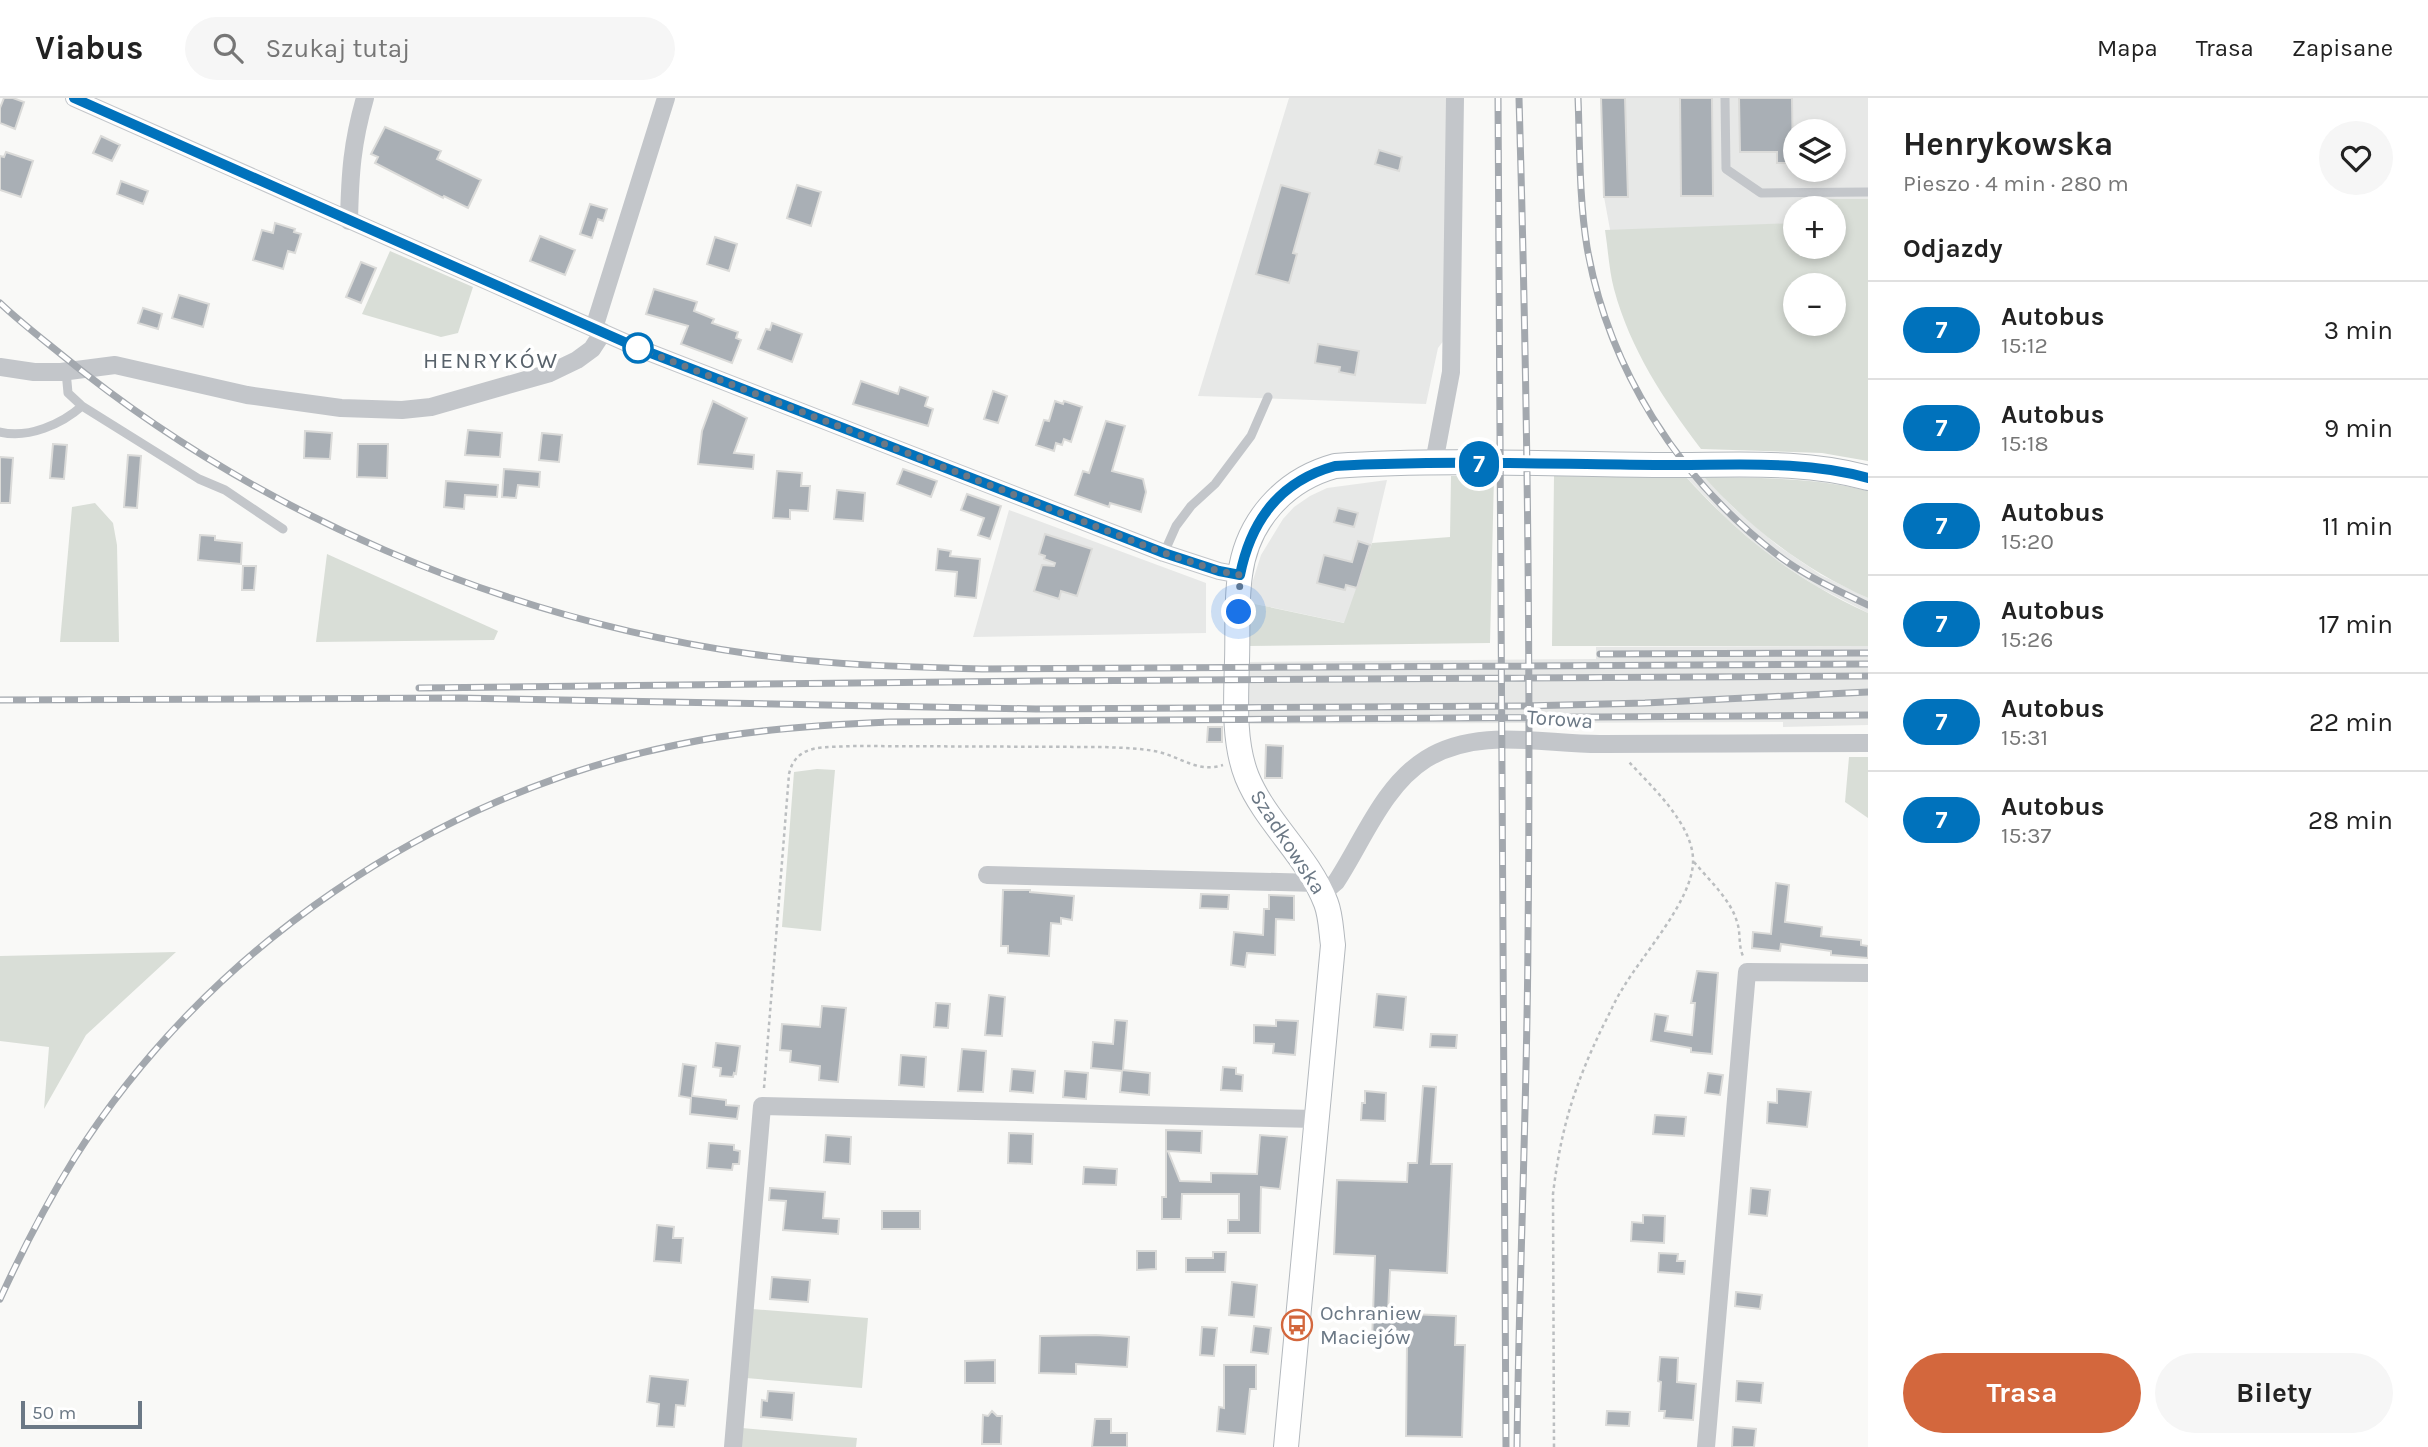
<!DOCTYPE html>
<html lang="pl">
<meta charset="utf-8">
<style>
body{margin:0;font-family:Karla,sans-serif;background:#f6f6f6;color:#222;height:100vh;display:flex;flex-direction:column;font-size:26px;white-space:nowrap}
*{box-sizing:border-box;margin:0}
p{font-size:23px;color:#767676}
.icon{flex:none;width:38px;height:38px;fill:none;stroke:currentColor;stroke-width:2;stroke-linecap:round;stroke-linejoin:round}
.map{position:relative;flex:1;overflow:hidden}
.panel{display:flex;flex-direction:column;background:#fff;width:560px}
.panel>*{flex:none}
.badge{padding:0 14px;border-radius:23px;font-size:24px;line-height:46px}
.buttons{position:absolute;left:1783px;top:21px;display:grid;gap:14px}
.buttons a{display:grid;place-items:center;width:63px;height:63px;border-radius:50%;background:#fff;box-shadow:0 4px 10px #0003;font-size:35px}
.scale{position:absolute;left:21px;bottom:18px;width:121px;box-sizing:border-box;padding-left:7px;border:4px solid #6b7885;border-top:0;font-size:19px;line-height:24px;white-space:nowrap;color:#6b7885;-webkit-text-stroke:5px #fff;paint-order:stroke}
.you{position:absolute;width:35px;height:35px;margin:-18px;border:5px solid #fff;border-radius:50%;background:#1a73e8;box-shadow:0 0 0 10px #1a73e833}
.map>.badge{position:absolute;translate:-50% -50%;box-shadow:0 0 0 4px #fff}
h2{padding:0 35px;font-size:26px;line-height:63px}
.round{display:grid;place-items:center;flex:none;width:74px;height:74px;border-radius:37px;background:#f6f6f6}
.head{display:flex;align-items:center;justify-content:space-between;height:119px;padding:0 35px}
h1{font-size:33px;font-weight:700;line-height:52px}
.primary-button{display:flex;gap:14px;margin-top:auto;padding:14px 35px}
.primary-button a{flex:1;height:80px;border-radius:42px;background:#d3673d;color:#fff;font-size:28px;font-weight:700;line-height:80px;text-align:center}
.primary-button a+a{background:#f6f6f6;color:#222}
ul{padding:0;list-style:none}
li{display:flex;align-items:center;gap:21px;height:98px;padding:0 35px;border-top:2px solid #e0e0e0}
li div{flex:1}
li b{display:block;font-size:26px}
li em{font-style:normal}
li .badge{min-width:77px;font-weight:700;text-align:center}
header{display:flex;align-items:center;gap:42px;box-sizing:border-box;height:98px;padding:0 35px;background:#fff;border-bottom:2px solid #e0e0e0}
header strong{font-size:33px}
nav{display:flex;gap:38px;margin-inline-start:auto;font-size:24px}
.search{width:490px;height:63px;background:#f6f6f6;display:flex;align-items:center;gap:18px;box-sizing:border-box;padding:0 24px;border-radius:38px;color:#767676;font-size:26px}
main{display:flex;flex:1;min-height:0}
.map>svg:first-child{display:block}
.built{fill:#e7e8e7;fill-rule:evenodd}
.green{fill:#d9ded7;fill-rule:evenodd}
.building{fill:#a9afb5;stroke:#dbdbd9;stroke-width:2}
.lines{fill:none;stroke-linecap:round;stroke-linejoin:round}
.secondary-casing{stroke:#b3b8bd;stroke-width:26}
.path{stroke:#bbbec0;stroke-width:2.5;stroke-dasharray:3.5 3.5;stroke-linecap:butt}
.lane{stroke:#c3c6ca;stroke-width:9}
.street{stroke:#c3c6ca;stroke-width:18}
.secondary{stroke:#fff;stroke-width:24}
.rail-casing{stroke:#a3a8ae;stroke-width:7}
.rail{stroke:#fff;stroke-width:4.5;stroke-dasharray:13;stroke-linecap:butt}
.line-casing{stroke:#fff;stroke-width:16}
.line{stroke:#0072bc;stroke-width:10}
.walk{stroke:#6b7885;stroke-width:7;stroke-dasharray:0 12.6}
.stop-dot{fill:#fff;stroke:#0072bc;stroke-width:3.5}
.labels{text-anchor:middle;stroke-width:7;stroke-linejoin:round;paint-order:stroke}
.street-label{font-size:21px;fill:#6b7885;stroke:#fff}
.poi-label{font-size:21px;fill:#6b7885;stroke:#fff;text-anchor:start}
.neighbourhood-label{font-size:23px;letter-spacing:2px;fill:#58626b;stroke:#fff}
</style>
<header>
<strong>Viabus</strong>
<div class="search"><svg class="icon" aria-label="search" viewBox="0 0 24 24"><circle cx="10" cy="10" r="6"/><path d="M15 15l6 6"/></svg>Szukaj tutaj</div>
<nav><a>Mapa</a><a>Trasa</a><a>Zapisane</a></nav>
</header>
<main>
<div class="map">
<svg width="1868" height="1349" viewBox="0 0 1868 1349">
<rect width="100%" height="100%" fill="#f9f9f7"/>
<path class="built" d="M1289,0H1449L1444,242L1438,250L1426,306L1198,298Z
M1601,0H1868V330L1619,180L1604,99ZM1796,33H1834V72H1796ZM1796,110H1834V149H1796ZM1796,187H1834V226H1796Z
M1686,379H1704L1735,411L1777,447L1821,477L1868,500V515L1816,488L1769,458L1727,421Z
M1387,382L1372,445L1345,525L1246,504L1261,457L1283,421L1294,409L1310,398L1327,390Z
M1009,412L1206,485V535L973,539Z
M1868,548V627L1783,629V624L1248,626L1247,564L1596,561V549Z"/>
<path class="green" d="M1800,101H1868V363L1822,355L1701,351C1664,302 1630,251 1614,191C1609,172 1608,151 1605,132L1795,125L1796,149H1834V110H1799ZM1796,187H1834V226H1796Z
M390,153L473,189L458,235L441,239L362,216Z
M1451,378H1494L1490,545L1247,548L1246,504L1344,525L1372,445L1450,439Z
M1554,378L1686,379C1742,440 1792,480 1868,515V548H1552Z
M1704,379C1759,380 1815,379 1868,393V500C1805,472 1751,431 1704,379Z
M95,405L113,425L117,447L119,544H60L72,409Z
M327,456L498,533L494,542L316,544Z
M1849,659H1868V720L1845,704Z
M817,671L835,672L821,833L782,829L794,674Z
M176,854L86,937L44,1011L49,949L0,943V858Z
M752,1211L868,1220L862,1290L746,1280Z
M742,1330L857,1340L856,1349H741Z"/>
<path class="building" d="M4,0H13L24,4L15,31L0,25V10Z
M1601,0H1625L1628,99H1604Z
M1680,0H1712L1713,98H1681Z
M1739,0H1792L1793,65H1777V54H1740Z
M385,29L441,53L437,61L481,82L468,110L444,98L443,100L375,65L378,59L371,56Z
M101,38L120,47L112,63L93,55Z
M1379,52L1402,59L1399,73L1375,66Z
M6,54L33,63L21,99L0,92V58L4,59Z
M121,83L148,93L143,106L117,96Z
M797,87L821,94L811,128L787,120Z
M1281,87L1310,95L1293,155L1297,156L1289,185L1256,176Z
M590,106L607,111L603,123L598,121L592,140L580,136Z
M275,125L295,131L294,134L301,136L295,155L288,153L283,171L253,162L262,132L273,135Z
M540,138L575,152L565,177L530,163Z
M715,139L737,146L729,173L707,166Z
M361,164L376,170L361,205L346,199Z
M654,191L697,204L694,213L714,221L712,225L738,234L736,240L741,242L732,265L681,246L688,228L646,216Z
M179,197L209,206L203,229L172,220Z
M143,210L162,216L158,231L138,225Z
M772,225L802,236L792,264L758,251L766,231L770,232Z
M1318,246L1359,253L1355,277L1339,274L1340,269L1315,265Z
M861,283L898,296L900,289L928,299L925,308L933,311L928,328L853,306Z
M993,293L1007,298L998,325L984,321Z
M713,303L747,320L734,355L754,357L753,371L698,366L702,333Z
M1055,303L1063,306L1064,303L1082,309L1071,344L1064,341L1062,347L1056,345L1054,353L1036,347L1044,322L1049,323Z
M1106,323L1125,328L1112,373L1143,381L1146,394L1141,414L1110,405L1109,409L1075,397L1083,373L1089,375Z
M468,332L502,335L500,359L465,357Z
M305,333L332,335L330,361L304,360Z
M542,335L562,337L559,364L539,362Z
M53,346L67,347L64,381L50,380Z
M358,346H388L387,380L357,379Z
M128,357L141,358L137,410L124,409Z
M0,359L13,360L10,405H0Z
M504,371L540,374L539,389L518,387L516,400L502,399Z
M903,371L937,383L931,399L897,386Z
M777,373L802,375L801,388H810L808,413L790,412V421L773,420Z
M446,383L498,387L497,399L465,397L464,411L444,409Z
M837,392L865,395L863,423L834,421Z
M967,396L1001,408L990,441L978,437L984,420L961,412Z
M1338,410L1358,415L1354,429L1334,424Z
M1045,436L1092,451L1077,498L1061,493L1059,501L1034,493L1042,467L1054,468L1055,465L1044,461L1045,458L1039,456Z
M200,437L215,438V442L242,445L241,466L198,462Z
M1358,443L1370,447L1357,490L1346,487L1345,492L1317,485L1324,457L1352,464Z
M938,451L951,453L950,458L980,461L976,500L955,498L957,474L936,472Z
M243,468H256L254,492H242Z
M1208,629H1222V644H1207Z
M1266,647L1283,648L1282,680H1265Z
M1776,785L1789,787L1785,824L1822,829L1821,838L1861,842V847L1868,848V860L1831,857V853L1781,846L1780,853L1752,850L1753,834L1771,836Z
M1003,792H1030V794L1074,798L1072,822L1061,820V826L1051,825L1049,858L1008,855V848H1001Z
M1201,796L1229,797L1228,811L1200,810Z
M1269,797L1294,798V822L1276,821L1275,857L1247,855L1245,869L1231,867L1234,834L1263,837L1264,811H1269Z
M1697,873L1718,875L1712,956L1691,954V950L1651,943L1655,916L1668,918L1665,933L1692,937L1695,905H1691Z
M1377,896L1406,899L1403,932L1374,929Z
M989,897L1005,899L1002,938L985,937Z
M936,905L950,906L948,930L934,929Z
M822,908L846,910L838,984L819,982L820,968L790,964L791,953L780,952L782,926L820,929Z
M1115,922L1127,923L1123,972L1150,975L1149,997L1120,994L1122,973L1091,970L1093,944L1113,946Z
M1276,922L1298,923L1295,957L1273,955L1274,946L1254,945V927L1276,928Z
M1431,936L1457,937L1456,950L1430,949Z
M716,945L740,948L736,976L734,975L733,979L720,978L721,970L713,969Z
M962,951L986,953L983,994L958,993Z
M901,957L926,959L924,989L899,987Z
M683,966L696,968L692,998L726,1002V1007L739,1008L737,1021L690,1016L691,1000L679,998Z
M1223,969L1236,970V976L1243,977L1242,993L1221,992Z
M1012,971L1035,973L1033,995L1010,993Z
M1065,973L1088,975L1086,1001L1063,999Z
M1708,975L1723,977L1720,997L1705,995Z
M1423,988L1436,989L1431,1066H1452L1447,1175L1390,1172L1388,1215L1456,1218L1455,1247H1465L1462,1339L1406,1338L1407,1246L1372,1244L1375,1158L1334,1156L1337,1082L1407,1084L1408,1065H1417Z
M1777,991L1811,994L1807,1029L1767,1025L1768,1004L1777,1005Z
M1365,993L1386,995L1385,1023L1361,1022L1362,1005H1365Z
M1655,1017L1686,1019L1684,1038L1653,1036Z
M1166,1032L1202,1033L1201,1055L1168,1053L1180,1083L1211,1084V1075L1257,1076L1260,1037L1287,1039L1280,1091L1261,1089L1260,1135H1228V1122H1239V1096H1182L1181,1121H1162V1099H1166Z
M1009,1035L1033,1036L1032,1066L1008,1065Z
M826,1037L851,1039L850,1066L824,1064Z
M709,1045L734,1047V1052L740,1053L739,1066H733L732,1072L707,1070Z
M1084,1069L1117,1071L1116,1087L1083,1086Z
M770,1090L825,1094L823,1120L839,1121L838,1136L783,1132L786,1103L769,1102Z
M1751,1090L1770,1092L1767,1118L1749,1116Z
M882,1113H920V1131H882Z
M1643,1117L1665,1118L1664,1145L1631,1143L1632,1124L1643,1125Z
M657,1127L674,1129L673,1140H683L681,1165L654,1163Z
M1137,1153H1156V1171L1137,1172Z
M1213,1154H1226L1225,1174H1186V1160H1213Z
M1659,1155L1678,1156L1677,1163H1685L1684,1176L1658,1174Z
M772,1179L810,1182L808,1204L770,1201Z
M1232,1184L1257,1187L1254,1219L1229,1217Z
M1736,1194L1762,1197L1760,1211L1735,1208Z
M1254,1228L1271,1230L1268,1256L1251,1254Z
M1202,1229L1217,1230L1214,1258L1200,1257Z
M1096,1237L1129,1239L1127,1269L1076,1266V1276L1039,1275L1040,1238Z
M1660,1259L1678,1260L1677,1284L1696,1286L1693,1322L1664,1320L1665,1313H1659L1661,1284L1658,1283Z
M995,1262V1285H965V1263Z
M1224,1267H1256V1291H1250L1245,1336L1217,1333L1219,1309L1224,1310Z
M650,1278L688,1282L685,1308L676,1307L674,1329L657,1328L659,1306L647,1304Z
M1737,1283L1763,1285L1761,1305L1736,1303Z
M768,1293L794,1295L792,1322L761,1319L762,1302L767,1303Z
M992,1313L997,1318H1002L1001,1346H982L983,1317L988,1318Z
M1607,1313L1630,1314L1629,1328L1606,1327Z
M1095,1321H1111V1335H1127V1349H1092Z
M1733,1329L1756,1331L1754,1349H1732Z"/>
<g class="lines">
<g class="secondary-casing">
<path id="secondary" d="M1286,1349L1333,847C1331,833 1331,818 1326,805C1308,758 1266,725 1247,679C1233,644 1236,600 1237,563C1238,535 1236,505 1240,477C1247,423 1284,382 1335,368C1443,361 1553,366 1661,367C1730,368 1801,361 1868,380"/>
</g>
<path class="path" d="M1694,764C1709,782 1731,802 1737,824C1741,835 1738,847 1743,858
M764,990L789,676C796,644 827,650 853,648L1104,649C1123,650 1141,650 1159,654C1182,660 1199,675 1223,667
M1554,1349L1553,1096C1561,1030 1574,988 1603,928C1610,915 1615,902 1623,890C1643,856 1691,804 1693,765C1695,728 1652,689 1629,664"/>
<path class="lane" d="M1725,0L1726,71L1761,95L1868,94
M66,273L68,295L82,308L199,381L225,392L283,431
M0,334C28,341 62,326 82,308
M1164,455L1176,428L1191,408L1215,386L1251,338L1268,299"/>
<path class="street" d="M74,0L638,250L1164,455L1219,473L1240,477
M349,123C350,76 352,45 365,0
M594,230L666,0
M0,269L34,274H61L115,267L247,297L341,310L402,312L431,309L550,275L577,262L592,251L603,234
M1436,366V354L1451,274L1455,0
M987,777L1317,785
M1322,796L1336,784C1363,743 1383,688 1426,661C1479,628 1545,647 1603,646C1691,646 1780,645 1868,645
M733,1349L762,1008L1316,1021
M1706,1349L1747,874L1868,875"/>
<use href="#secondary" class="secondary"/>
<g class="rail-casing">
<path id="rail" d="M1498,0L1506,1349
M1578,0C1580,49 1579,100 1587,149C1608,270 1678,380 1775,455C1803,477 1836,492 1868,507
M0,205C19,223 41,240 62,257C255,415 503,521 751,556C828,567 905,569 982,571L1868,566
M1600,556L1868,555
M419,590L1038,583L1868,578
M0,602L459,600L1036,611L1521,608L1645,605L1868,594
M0,1201C22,1153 46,1106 74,1061C206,851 433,697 676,647C746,632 817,627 889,624L1868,617
M1517,1349C1519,1179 1527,1010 1528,841C1531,560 1527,280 1519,0"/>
</g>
<use href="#rail" class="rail"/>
</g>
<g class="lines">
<g class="line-casing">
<path id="line" d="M74,0L638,250L1164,455L1219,473L1240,477C1251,422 1280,383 1335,368C1444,362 1553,366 1661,367C1729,368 1802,361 1868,380"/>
</g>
<use href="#line" class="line"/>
<path class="walk" d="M638,250L1164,455L1219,473L1240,477L1239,514"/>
</g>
<defs>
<g id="bus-ring" transform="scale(1.575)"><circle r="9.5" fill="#fff" stroke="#d3673d" stroke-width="1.5"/><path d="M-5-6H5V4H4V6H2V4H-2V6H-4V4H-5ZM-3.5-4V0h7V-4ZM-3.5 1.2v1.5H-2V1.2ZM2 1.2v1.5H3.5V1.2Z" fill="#d3673d"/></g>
</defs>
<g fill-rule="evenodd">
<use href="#bus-ring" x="1297" y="1227"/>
</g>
<circle class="stop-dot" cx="638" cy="250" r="14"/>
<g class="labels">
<g class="street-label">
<text transform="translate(1560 621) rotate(4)" y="7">Torowa</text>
<text transform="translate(1288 744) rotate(57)" y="7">Szadkowska</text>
</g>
<g class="poi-label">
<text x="1320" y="1222">Ochraniew<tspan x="1320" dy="24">Maciejów</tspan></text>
</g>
<g class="neighbourhood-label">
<text x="491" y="270">HENRYKÓW</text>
</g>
</g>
</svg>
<div class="buttons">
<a><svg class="icon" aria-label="layers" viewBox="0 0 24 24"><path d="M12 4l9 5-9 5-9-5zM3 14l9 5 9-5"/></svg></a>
<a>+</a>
<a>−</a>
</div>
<div class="scale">50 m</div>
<div class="you" style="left:1239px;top:514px"></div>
<b class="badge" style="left:1479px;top:366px;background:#0072bc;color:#fff">7</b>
</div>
<section class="panel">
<div class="head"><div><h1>Henrykowska</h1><p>Pieszo · 4 min · 280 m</p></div><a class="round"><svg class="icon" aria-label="heart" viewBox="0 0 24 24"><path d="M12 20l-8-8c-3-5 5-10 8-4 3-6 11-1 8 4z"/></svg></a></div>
<h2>Odjazdy</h2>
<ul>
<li><span class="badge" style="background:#0072bc;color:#fff">7</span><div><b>Autobus</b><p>15:12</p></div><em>3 min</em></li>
<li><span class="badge" style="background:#0072bc;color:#fff">7</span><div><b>Autobus</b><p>15:18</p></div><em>9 min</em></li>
<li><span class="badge" style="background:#0072bc;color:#fff">7</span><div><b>Autobus</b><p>15:20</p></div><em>11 min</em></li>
<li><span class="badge" style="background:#0072bc;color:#fff">7</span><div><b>Autobus</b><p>15:26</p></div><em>17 min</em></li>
<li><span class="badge" style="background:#0072bc;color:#fff">7</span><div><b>Autobus</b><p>15:31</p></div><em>22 min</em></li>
<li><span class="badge" style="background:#0072bc;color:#fff">7</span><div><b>Autobus</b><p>15:37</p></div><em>28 min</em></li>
</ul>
<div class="primary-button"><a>Trasa</a><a>Bilety</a></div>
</section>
</main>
